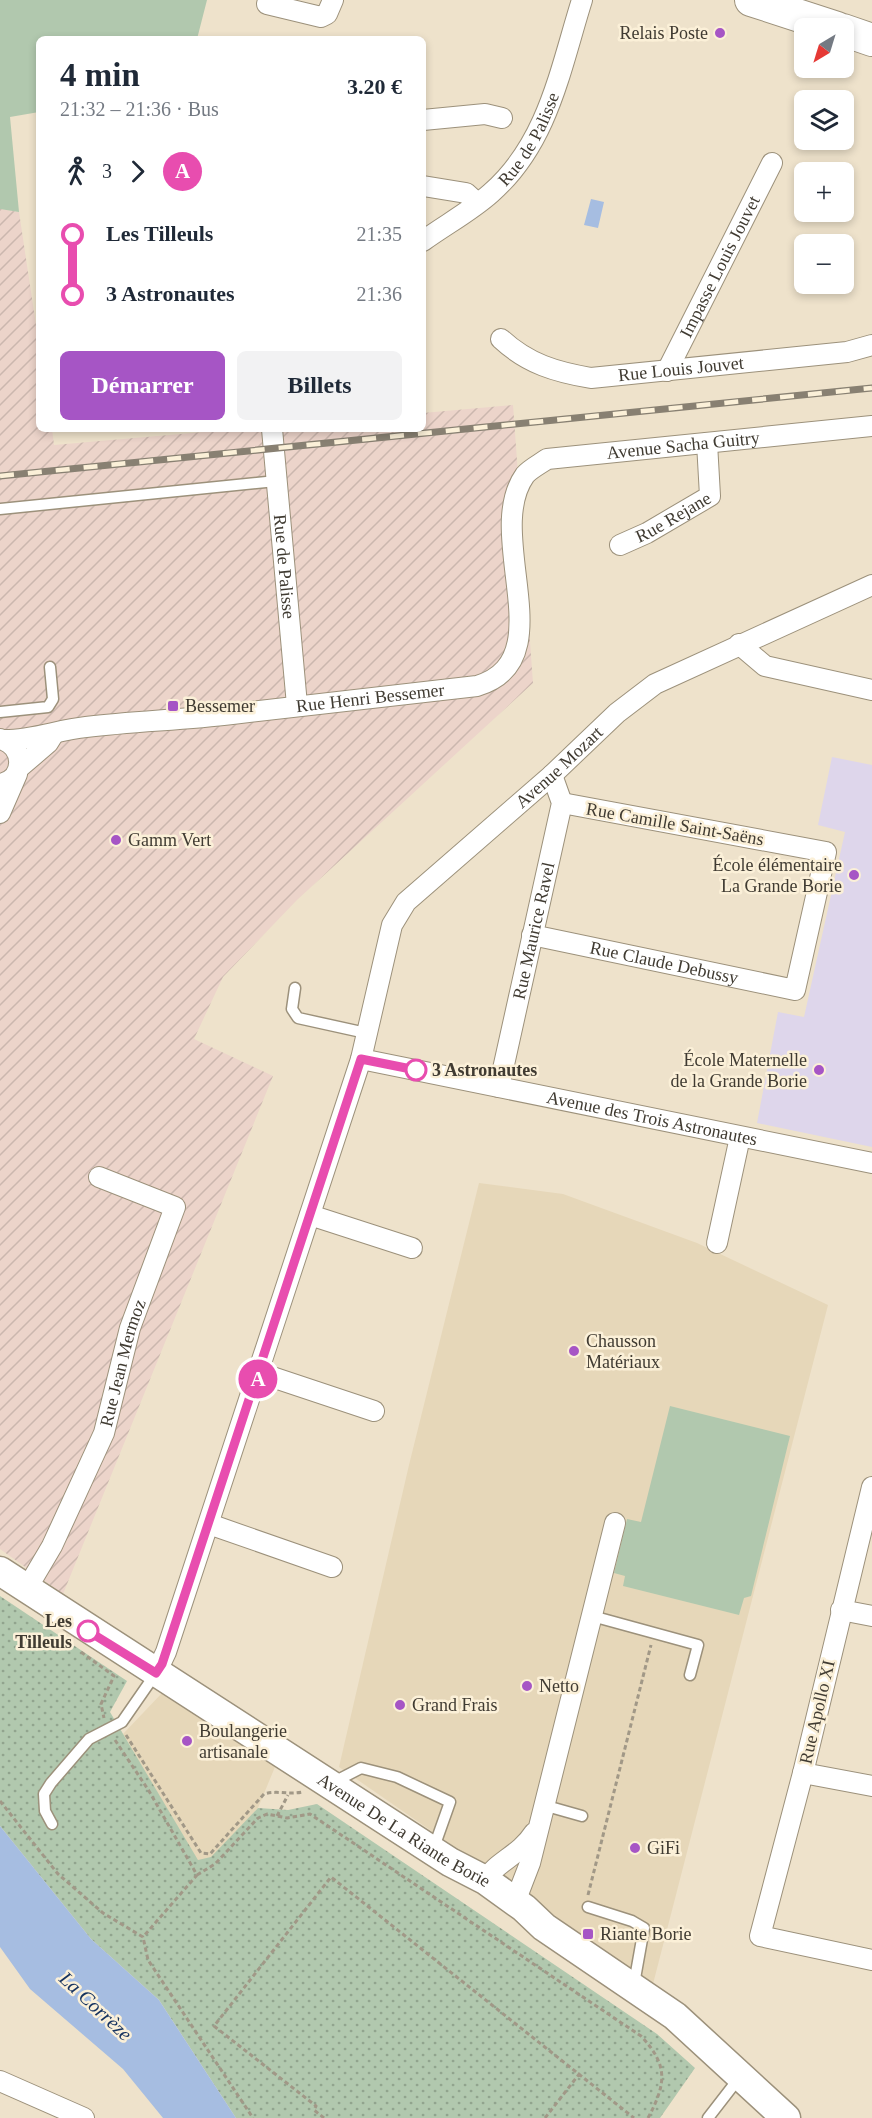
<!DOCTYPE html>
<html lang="fr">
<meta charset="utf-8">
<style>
body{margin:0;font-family:Georgia,serif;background:#f2f2f3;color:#1f2937;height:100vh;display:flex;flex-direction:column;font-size:22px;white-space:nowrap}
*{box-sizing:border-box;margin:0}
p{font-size:20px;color:#747a83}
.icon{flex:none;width:33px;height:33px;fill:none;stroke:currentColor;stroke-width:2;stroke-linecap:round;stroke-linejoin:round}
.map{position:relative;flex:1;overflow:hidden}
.sheet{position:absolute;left:36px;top:36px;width:390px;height:396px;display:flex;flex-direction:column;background:#fff;border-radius:9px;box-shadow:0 3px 9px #0003}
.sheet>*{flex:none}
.badge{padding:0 12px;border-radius:20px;font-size:21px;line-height:39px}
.needle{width:39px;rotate:218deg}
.fabs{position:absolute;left:794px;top:18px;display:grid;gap:12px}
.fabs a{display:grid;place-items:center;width:60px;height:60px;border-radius:9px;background:#fff;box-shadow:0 3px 9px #0003;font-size:30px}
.map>.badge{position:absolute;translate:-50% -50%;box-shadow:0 0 0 3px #fff}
.legs{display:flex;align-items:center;gap:9px;height:66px;padding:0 24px;font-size:20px}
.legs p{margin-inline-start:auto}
.summary{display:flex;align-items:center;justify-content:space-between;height:102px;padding:0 24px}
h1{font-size:33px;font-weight:700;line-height:45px}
.button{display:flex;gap:12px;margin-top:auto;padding:12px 24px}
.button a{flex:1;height:69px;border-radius:9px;background:#a655c5;color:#fff;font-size:24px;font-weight:700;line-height:69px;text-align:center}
.button a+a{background:#f2f2f3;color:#1f2937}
ul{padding:0 24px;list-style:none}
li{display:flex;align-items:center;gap:21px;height:60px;font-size:22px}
li i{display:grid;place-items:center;width:9px;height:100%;margin:0 8px;background:currentColor}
li i::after{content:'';width:15px;height:15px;margin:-8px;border:4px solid;border-radius:50%;background:#fff}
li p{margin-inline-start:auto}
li:first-child i{background:linear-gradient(#0000 50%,currentColor 0)}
li:last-child i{background:linear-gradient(currentColor 50%,#0000 0)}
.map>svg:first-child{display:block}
.built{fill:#e6d7b9}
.industrial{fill:url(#industrial-furrows)}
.education{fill:#ded6eb}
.green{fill:#b1c8ae}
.park{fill:url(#park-dots)}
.water{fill:#a6bde1}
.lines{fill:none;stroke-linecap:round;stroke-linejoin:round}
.lane-casing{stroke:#9c917b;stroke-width:13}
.street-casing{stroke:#9c917b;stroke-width:22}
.secondary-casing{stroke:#9c917b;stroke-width:31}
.primary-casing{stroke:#9c917b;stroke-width:34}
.path{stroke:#a19887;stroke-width:3;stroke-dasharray:4.5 3;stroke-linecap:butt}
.lane{stroke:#fff;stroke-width:10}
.street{stroke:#fff;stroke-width:20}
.secondary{stroke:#fff;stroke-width:28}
.primary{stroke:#fff;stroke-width:32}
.rail-casing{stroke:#888072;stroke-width:7}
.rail{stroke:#fbf0d8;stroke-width:4.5;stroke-dasharray:14;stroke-linecap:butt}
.line-1-casing{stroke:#fff;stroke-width:14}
.line-1{stroke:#e84daf;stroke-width:9}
.poi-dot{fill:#a655c5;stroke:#fbf0d8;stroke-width:2}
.stop-1-dot{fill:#fff;stroke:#e84daf;stroke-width:3}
.labels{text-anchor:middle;stroke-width:5;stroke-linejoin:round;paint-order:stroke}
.poi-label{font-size:18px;fill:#403b32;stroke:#fbf0d8;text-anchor:start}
.street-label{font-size:18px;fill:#403b32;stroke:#fbf0d8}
.stop-label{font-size:18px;font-weight:bold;fill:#403b32;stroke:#fbf0d8;text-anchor:start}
.water-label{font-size:20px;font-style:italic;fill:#15325f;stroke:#fbf0d8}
</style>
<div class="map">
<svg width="872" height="2118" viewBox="0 0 872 2118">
<defs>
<pattern id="industrial-furrows" width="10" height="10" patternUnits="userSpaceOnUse" patternTransform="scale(1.5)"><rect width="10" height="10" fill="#ecd4ca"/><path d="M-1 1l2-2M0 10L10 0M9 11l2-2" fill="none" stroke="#cbb7ae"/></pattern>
<pattern id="park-dots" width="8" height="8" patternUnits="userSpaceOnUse" patternTransform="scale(1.5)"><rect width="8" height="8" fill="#b1c8ae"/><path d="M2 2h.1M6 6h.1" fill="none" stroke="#91a48e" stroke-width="1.8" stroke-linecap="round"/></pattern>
</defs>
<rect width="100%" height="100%" fill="#eee2cb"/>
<path class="built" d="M479,1183L563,1194L697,1243L828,1305L653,1984L339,1767L409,1465Z
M163,1692L277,1762L258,1808L211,1858L198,1861L123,1734Z"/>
<path class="industrial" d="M0,209L19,212L39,345V429H52L54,445L238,429H423V413L513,405L533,683L297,900L223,977L194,1039L273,1076L63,1594L0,1549Z"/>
<path class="education" d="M832,757L872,765V1147L757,1123L778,1012L804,1017L845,832L818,825Z"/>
<path class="green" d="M0,0H207L197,39H39V112L10,117L19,212L0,209Z
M670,1406L790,1436L751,1596L744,1598L739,1615L623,1586L625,1576L614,1573L627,1519L641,1522Z"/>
<path class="park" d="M0,1596L127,1681L110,1712L198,1860L211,1857L258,1808L288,1810L317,1804L657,2034L695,2068L660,2118H236L159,2000L91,1939L0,1826Z"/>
<path class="water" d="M591,199L604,202L598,228L584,225Z
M0,1826L91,1939L159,2000L236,2118H163L123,2069L30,1989L0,1947Z"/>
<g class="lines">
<g class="lane-casing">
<path id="lane" d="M0,509L276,481
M0,712L48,707L53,699L50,667
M295,988L292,1009L298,1018L366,1033
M592,1616L698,1645L690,1675
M332,1783L361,1768L397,1777L450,1802L433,1850
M543,1805L582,1816
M52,1824L45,1811L44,1794L51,1783L89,1739L122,1722L156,1673
M588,1907L632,1921L644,1928L634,1984
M708,2118L739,2078"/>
</g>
<g class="street-casing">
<g id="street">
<path d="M267,4L321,17L327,14L333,0"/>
<path d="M423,120L485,114L502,118"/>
<path d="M423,186L466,193L477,203"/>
<path id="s1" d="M423,241C445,225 471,211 491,193C548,143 560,70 582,0"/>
<path id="s2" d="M501,339C528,364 556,372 591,378L847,352L872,345"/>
<path id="s3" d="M667,371L772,163"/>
<path id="s4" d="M272,429L297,705"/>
<path id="s5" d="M620,545L647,533L710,496L707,443"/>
<path d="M739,644L765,666L872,690"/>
<path d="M0,739C25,745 26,779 0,784"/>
<path id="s6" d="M5,740C33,740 58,730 86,727C134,721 183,720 232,714C313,704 395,695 477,686C565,660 482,535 525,475C530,469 540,464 547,459L872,426"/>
<path d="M20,767L48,743L53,735"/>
<path d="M0,813L17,774"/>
<path id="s7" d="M532,935L795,990L826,852L562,803"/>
<path id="s8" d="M361,1059L872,1163"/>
<path id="s9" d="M499,1087L562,803L552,775"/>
<path d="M310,1215L412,1248"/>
<path d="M717,1243L740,1137"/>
<path d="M260,1373L374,1411"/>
<path d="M872,1487L803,1773L760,1936L872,1960"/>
<path d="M209,1524L332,1567"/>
<path id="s10" d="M26,1590L52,1546L104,1433L130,1328L175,1207L99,1177"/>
<path d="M841,1610L872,1616"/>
<path id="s11" d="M156,1673L166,1652L361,1059L392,925L406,902L552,775L617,713L655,684L872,585"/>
<path d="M803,1773L872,1786"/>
<path d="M485,1880C496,1862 520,1855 534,1833"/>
<path d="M515,1902L530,1863L615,1523"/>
<path d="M0,2081L84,2118"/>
</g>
</g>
<g class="secondary-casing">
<g id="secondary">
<path id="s12" d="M0,1571L450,1862L485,1880L524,1908L544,1927L675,2016L786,2118"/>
</g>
</g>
<g class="primary-casing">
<path id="primary" d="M751,0L837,28
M843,30L872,40"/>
</g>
<path class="path" d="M81,1652L114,1676L101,1704L104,1718
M126,1735L201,1853L210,1854L264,1794C277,1790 288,1795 302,1792
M115,1740L149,1791L197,1875L143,1937
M0,1801L58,1874L103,1913L143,1937L148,1960L253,2118
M277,1816L288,1795
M197,1875L215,1864L258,1818L267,1814L287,1818L310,1814L641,2036C669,2066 666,2084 648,2118
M588,1895L651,1645
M324,2118L314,2110L316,2106L214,2026L331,1877L634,2118
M545,2118L580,2073"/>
<use href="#lane" class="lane"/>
<use href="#street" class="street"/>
<use href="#secondary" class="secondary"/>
<use href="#primary" class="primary"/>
<g class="rail-casing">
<path id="rail" d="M0,476L872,388"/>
</g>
<use href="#rail" class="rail"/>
</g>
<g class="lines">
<g class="line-1-casing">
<path id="line-1" d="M88,1631L156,1673L162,1664L361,1059L416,1070"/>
</g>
<use href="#line-1" class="line-1"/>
</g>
<g class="poi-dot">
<circle cx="720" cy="33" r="6"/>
<rect x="167" y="700" width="12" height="12" rx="3"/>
<circle cx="116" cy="840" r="6"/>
<circle cx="854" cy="875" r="6"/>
<circle cx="819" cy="1070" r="6"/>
<circle cx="574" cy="1351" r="6"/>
<circle cx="527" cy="1686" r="6"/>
<circle cx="400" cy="1705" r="6"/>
<circle cx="187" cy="1741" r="6"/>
<circle cx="635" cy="1848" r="6"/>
<rect x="582" y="1928" width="12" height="12" rx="3"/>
</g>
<g class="stop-1-dot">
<circle cx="416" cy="1070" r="10"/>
<circle cx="88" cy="1631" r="10"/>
</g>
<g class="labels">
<g class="poi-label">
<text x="708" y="39" text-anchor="end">Relais Poste</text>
<text x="185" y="712">Bessemer</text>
<text x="128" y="846">Gamm Vert</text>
<text x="842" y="871" text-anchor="end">École élémentaire<tspan x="842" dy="21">La Grande Borie</tspan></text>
<text x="807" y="1066" text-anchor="end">École Maternelle<tspan x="807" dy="21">de la Grande Borie</tspan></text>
<text x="586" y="1347">Chausson<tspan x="586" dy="21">Matériaux</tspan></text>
<text x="539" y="1692">Netto</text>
<text x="412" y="1711">Grand Frais</text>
<text x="199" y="1737">Boulangerie<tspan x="199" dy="21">artisanale</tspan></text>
<text x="647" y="1854">GiFi</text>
<text x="600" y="1940">Riante Borie</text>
</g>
<g class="street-label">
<text dy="6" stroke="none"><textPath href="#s1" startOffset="150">Rue de Palisse</textPath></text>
<text dy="6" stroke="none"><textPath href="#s3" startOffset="117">Impasse Louis Jouvet</textPath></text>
<text dy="6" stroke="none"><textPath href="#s2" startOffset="190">Rue Louis Jouvet</textPath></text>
<text dy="6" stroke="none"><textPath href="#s6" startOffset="873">Avenue Sacha Guitry</textPath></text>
<text dy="6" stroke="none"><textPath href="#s5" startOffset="60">Rue Rejane</textPath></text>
<text dy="6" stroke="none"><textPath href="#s4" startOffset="138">Rue de Palisse</textPath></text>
<text dy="6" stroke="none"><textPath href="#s6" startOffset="368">Rue Henri Bessemer</textPath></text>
<text dy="6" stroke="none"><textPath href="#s11" startOffset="1016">Avenue Mozart</textPath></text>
<text transform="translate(675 824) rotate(10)" y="6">Rue Camille Saint-Saëns</text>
<text dy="6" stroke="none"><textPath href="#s9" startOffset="160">Rue Maurice Ravel</textPath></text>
<text dy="6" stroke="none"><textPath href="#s7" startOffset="135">Rue Claude Debussy</textPath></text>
<text dy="6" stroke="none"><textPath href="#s8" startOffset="297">Avenue des Trois Astronautes</textPath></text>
<text dy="6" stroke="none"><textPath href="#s10" startOffset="248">Rue Jean Mermoz</textPath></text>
<text transform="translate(817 1712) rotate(-77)" y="6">Rue Apollo XI</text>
<text dy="6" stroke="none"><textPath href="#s12" startOffset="480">Avenue De La Riante Borie</textPath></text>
</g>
<g class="stop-label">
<text x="432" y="1076">3 Astronautes</text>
<text x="72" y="1627" text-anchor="end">Les<tspan x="72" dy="21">Tilleuls</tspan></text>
</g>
<g class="water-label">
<text transform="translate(96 2006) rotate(43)" y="7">La Corrèze</text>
</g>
</g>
</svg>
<div class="fabs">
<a><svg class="needle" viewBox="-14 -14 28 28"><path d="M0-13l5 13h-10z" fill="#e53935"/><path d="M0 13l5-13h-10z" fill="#747a83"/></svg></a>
<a><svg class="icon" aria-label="layers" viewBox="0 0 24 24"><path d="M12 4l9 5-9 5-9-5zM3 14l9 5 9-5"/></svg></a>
<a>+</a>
<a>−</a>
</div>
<b class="badge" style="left:258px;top:1379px;background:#e84daf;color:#fff">A</b>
<section class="sheet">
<div class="summary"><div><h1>4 min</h1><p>21:32 – 21:36 · Bus</p></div><b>3.20 €</b></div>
<div class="legs"><svg class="icon" aria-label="walk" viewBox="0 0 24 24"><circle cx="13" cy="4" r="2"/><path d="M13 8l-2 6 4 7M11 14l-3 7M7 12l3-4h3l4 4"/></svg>3<svg class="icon" aria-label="forward" viewBox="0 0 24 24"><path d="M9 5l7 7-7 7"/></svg><b class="badge" style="background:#e84daf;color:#fff">A</b></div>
<ul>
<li><i style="color:#e84daf"></i><b>Les Tilleuls</b><p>21:35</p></li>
<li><i style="color:#e84daf"></i><b>3 Astronautes</b><p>21:36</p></li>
</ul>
<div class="button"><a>Démarrer</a><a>Billets</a></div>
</section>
</div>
